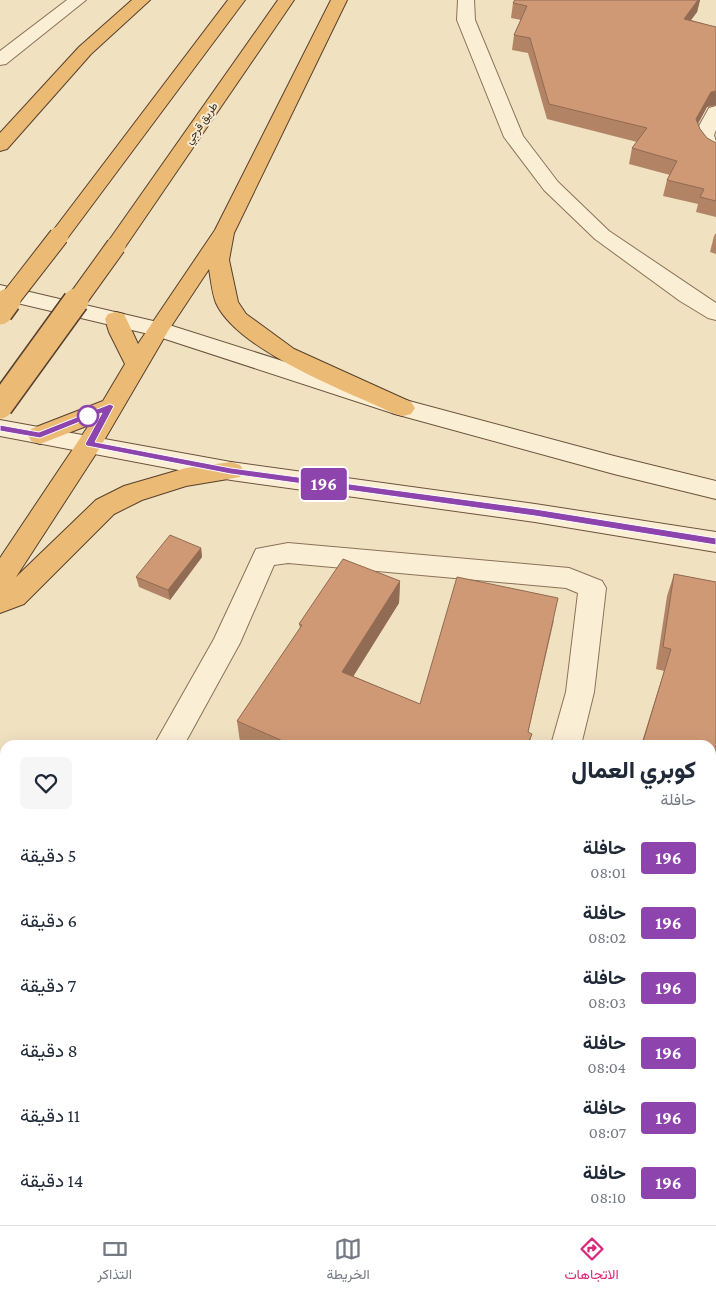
<!DOCTYPE html>
<html lang="ar">
<meta charset="utf-8">
<style>
body{margin:0;font-family:"Crimson Pro",Vazirmatn,serif;background:#f6f6f7;color:#1f2937;direction:rtl;height:100vh;display:flex;flex-direction:column;font-size:19px;white-space:nowrap}
*{box-sizing:border-box;margin:0}
p{font-size:16px;color:#747a83}
.icon{flex:none;width:28px;height:28px;fill:none;stroke:currentColor;stroke-width:2;stroke-linecap:round;stroke-linejoin:round}
.map{position:relative;flex:1;overflow:hidden;direction:ltr}
.side{position:absolute;left:0px;top:740px;width:716px;height:485px;display:flex;flex-direction:column;background:#fff;border-radius:15px 15px 0 0;box-shadow:0 5px 20px #0002;direction:rtl}
.side>*{flex:none}
.badge{padding:0 10px;border-radius:4px;font-size:18px;line-height:32px}
.map>.badge{position:absolute;translate:-50% -50%;box-shadow:0 0 0 2px #fff}
.round{display:grid;place-items:center;flex:none;width:52px;height:52px;border-radius:8px;background:#f6f6f7}
.headline{display:flex;align-items:center;justify-content:space-between;height:85px;padding:0 20px}
h1{font-size:24px;font-weight:800;line-height:38px}
ul{padding:0;list-style:none}
li{display:flex;align-items:center;gap:15px;height:65px;padding:0 20px}
li div{flex:1}
li b{display:block;font-size:19px}
li em{font-style:normal}
li .badge{min-width:55px;font-weight:700;text-align:center}
.tab-bar{display:flex;justify-content:space-around;align-items:center;height:70px;border-top:1px solid #e0e1e3;background:#fff;font-size:14px;color:#747a83}
.tab-bar a{display:grid;justify-items:center;gap:2px}
.tab-bar .active{color:#db2777}
.map>svg:first-child{display:block}
.lines{fill:none;stroke-linecap:round;stroke-linejoin:round}
.minor-casing{stroke:#8a7258;stroke-width:2}
.tertiary-casing{stroke:#8a7258;stroke-width:2}
.secondary-casing{stroke:#6c533b;stroke-width:2}
.trunk-casing{stroke:#57402d;stroke-width:2}
.minor{fill:#faeed5;fill-rule:evenodd}
.tertiary{fill:#faeed5;fill-rule:evenodd}
.secondary{fill:#faeed5;fill-rule:evenodd}
.trunk{fill:#ebba74;fill-rule:evenodd}
.trunk-bridge-far1-casing{stroke:#57402d;stroke-width:21;stroke-linecap:butt}
.trunk-bridge-casing{stroke:#57402d;stroke-width:28;stroke-linecap:butt}
.trunk-bridge-far1{stroke:#ebba74;stroke-width:19}
.trunk-bridge{stroke:#ebba74;stroke-width:25}
.wall{fill:#b28465}
.shaded-wall{fill:#916b53}
.building{fill:#cf9976;stroke:#916b53}
.line{fill:#8e44ad;stroke:#fff}
.stop-dot{fill:#fff;stroke:#8e44ad;stroke-width:2.5}
.labels{text-anchor:middle;stroke-width:4;stroke-linejoin:round;paint-order:stroke}
.far-street-label{font-size:11px;fill:#392a1d;stroke:#f7ebd1}
</style>
<div class="map">
<svg width="716" height="1225" viewBox="0 0 716 1225">
<rect width="100%" height="100%" fill="#f0e1c1"/>
<g class="lines">
<g class="minor-casing">
<path id="minor" d="M67,0H86L6,64L0,65V51Z
M716,106V130L714,135L716,142V158C703,155 699,147 694,135L709,108Z
M288,543L569,568L602,581L606,588L594,692L581,745H551L566,692L578,593L566,588L288,563L274,565L240,643L184,745H154L214,639L256,549Z
M711,919H716V951H711Z
M5,1027V1070L0,1072V1030Z
M711,1162L716,1164V1202L711,1200Z"/>
</g>
<g class="tertiary-casing">
<path id="tertiary" d="M458,0H474L475,20L523,136L558,182L609,231L716,303V320L708,318L680,301L595,239L544,190L504,137L457,20Z"/>
</g>
<g class="secondary-casing">
<path id="secondary" d="M0,285L166,324L409,401L614,456L716,481V499L614,474L395,414L153,335L0,299Z
M0,420L231,462L535,504L716,532V552L535,522L231,480L0,436Z"/>
</g>
<g class="trunk-casing">
<path id="trunk" d="M132,0H150L91,54L7,149L0,151V133L79,47Z
M228,0H245L66,240L59,242L52,240L49,236L52,232Z
M278,0H294L123,250L116,252L109,250L105,246Z
M331,0H347L234,233L229,260L238,302L246,314L294,349L411,402L415,408L411,414L403,416L395,414C347,391 238,351 216,303C212,293 211,280 209,269L168,331L99,449L16,577L96,500L124,486L186,468L231,462L240,465L244,471L240,477L186,486L142,500L114,514L24,604L0,613V558L89,425L40,444L31,441L28,435L31,429L103,401L125,364L109,332L105,319L108,314L116,312L124,314L138,344L215,230Z"/>
</g>
<use href="#minor" class="minor"/>
<use href="#tertiary" class="tertiary"/>
<use href="#secondary" class="secondary"/>
<use href="#trunk" class="trunk"/>
<g class="trunk-bridge-far1-casing">
<path id="trunk-bridge-far1" d="M7,303L59,236
M75,303L116,246"/>
</g>
<g class="trunk-bridge-casing">
<path id="trunk-bridge" d="M0,312L8,301
M0,406L76,301"/>
</g>
<use href="#trunk-bridge-far1" class="trunk-bridge-far1"/>
<use href="#trunk-bridge" class="trunk-bridge"/>
</g>
<path class="wall" d="M514,0H700L697,12L691,20L716,27V105L707,107L698,124L700,129L707,138L716,143V217L696,212L698,204L663,196L667,180L670,175L629,164L632,148L637,142L547,119L528,53L512,50L514,35L521,20L511,18L513,3Z
M716,233V254L710,252L714,236Z
M201,548L202,557L170,600L139,587L136,577Z
M674,574L716,582V837L711,835V745H641L664,671L656,669L667,596Z
M400,581L399,603L353,676L420,704L554,620L528,733L529,745H248L240,742L237,721L300,628L299,624Z
M711,1025L716,1027V1142L711,1140Z
M5,1069V1136L0,1131V1116L1,1114L0,1113V1078Z
M714,1211L716,1225L711,1220V1214Z
M59,1220H342L340,1225H67L61,1222Z"/>
<path class="shaded-wall" d="M698,0H700L697,12L681,33L684,19Z
M716,91V105L707,107L692,134L696,119L711,92Z
M201,548L202,557L170,600L168,590Z
M400,581L399,603L343,693L342,672Z
M532,734L529,745H527Z
M338,1220H342L340,1225H336Z"/>
<path class="building" d="M515,0H698L684,19L716,27V91L711,92L696,119L700,129L707,138L716,143V201L700,197L704,189L667,180L677,161L632,148L647,128L549,104L530,38L514,35L527,6L513,3Z
M170,535L201,548L168,590L136,577Z
M343,559L400,581L342,672L420,704L457,577L558,598L528,732L532,734L527,745H292L237,721L302,625L299,624Z
M674,574L716,582V814L711,812V745H642L671,649L663,647Z
M711,1025L716,1027V1123L711,1122Z
M5,1069V1108L0,1106V1078Z
M5,1108V1129L0,1127V1116Z
M714,1211H716V1225H403L405,1220H712Z
M67,1220H338L336,1225H77Z"/>
<path class="line" d="M110,404L114,406L95,442L231,468L535,509L716,538V545L535,516L231,474L87,446L85,444L102,413L40,438L0,431V425L39,432Z"/>
<circle class="stop-dot" cx="88" cy="416" r="10"/>
<g class="labels">
<g class="far-street-label">
<text transform="translate(201 123) rotate(-55)" y="4">طريق قرجي</text>
</g>
</g>
</svg>
<b class="badge" style="left:324px;top:484px;background:#8e44ad;color:#fff">196</b>
<section class="side">
<div class="headline"><div><h1>كوبري العمال</h1><p>حافلة</p></div><a class="round"><svg class="icon" aria-label="heart" viewBox="0 0 24 24"><path d="M12 20l-8-8c-3-5 5-10 8-4 3-6 11-1 8 4z"/></svg></a></div>
<ul>
<li><span class="badge" style="background:#8e44ad;color:#fff">196</span><div><b>حافلة</b><p>08:01</p></div><em>5 دقيقة</em></li>
<li><span class="badge" style="background:#8e44ad;color:#fff">196</span><div><b>حافلة</b><p>08:02</p></div><em>6 دقيقة</em></li>
<li><span class="badge" style="background:#8e44ad;color:#fff">196</span><div><b>حافلة</b><p>08:03</p></div><em>7 دقيقة</em></li>
<li><span class="badge" style="background:#8e44ad;color:#fff">196</span><div><b>حافلة</b><p>08:04</p></div><em>8 دقيقة</em></li>
<li><span class="badge" style="background:#8e44ad;color:#fff">196</span><div><b>حافلة</b><p>08:07</p></div><em>11 دقيقة</em></li>
<li><span class="badge" style="background:#8e44ad;color:#fff">196</span><div><b>حافلة</b><p>08:10</p></div><em>14 دقيقة</em></li>
</ul>
</section>
</div>
<nav class="tab-bar">
<a class="active"><svg class="icon" aria-label="directions" viewBox="0 0 24 24"><path d="M12 3l9 9-9 9-9-9zM9 14v-3h6M13 9l2 2-2 2"/></svg>الاتجاهات</a>
<a><svg class="icon" aria-label="map" viewBox="0 0 24 24"><path d="M3 6l6-2 6 2 6-2v14l-6 2-6-2-6 2zM9 4v14M15 6v14"/></svg>الخريطة</a>
<a><svg class="icon" aria-label="tickets" viewBox="0 0 24 24"><path d="M3 7h18v10H3zM15 7v10"/></svg>التذاكر</a>
</nav>
